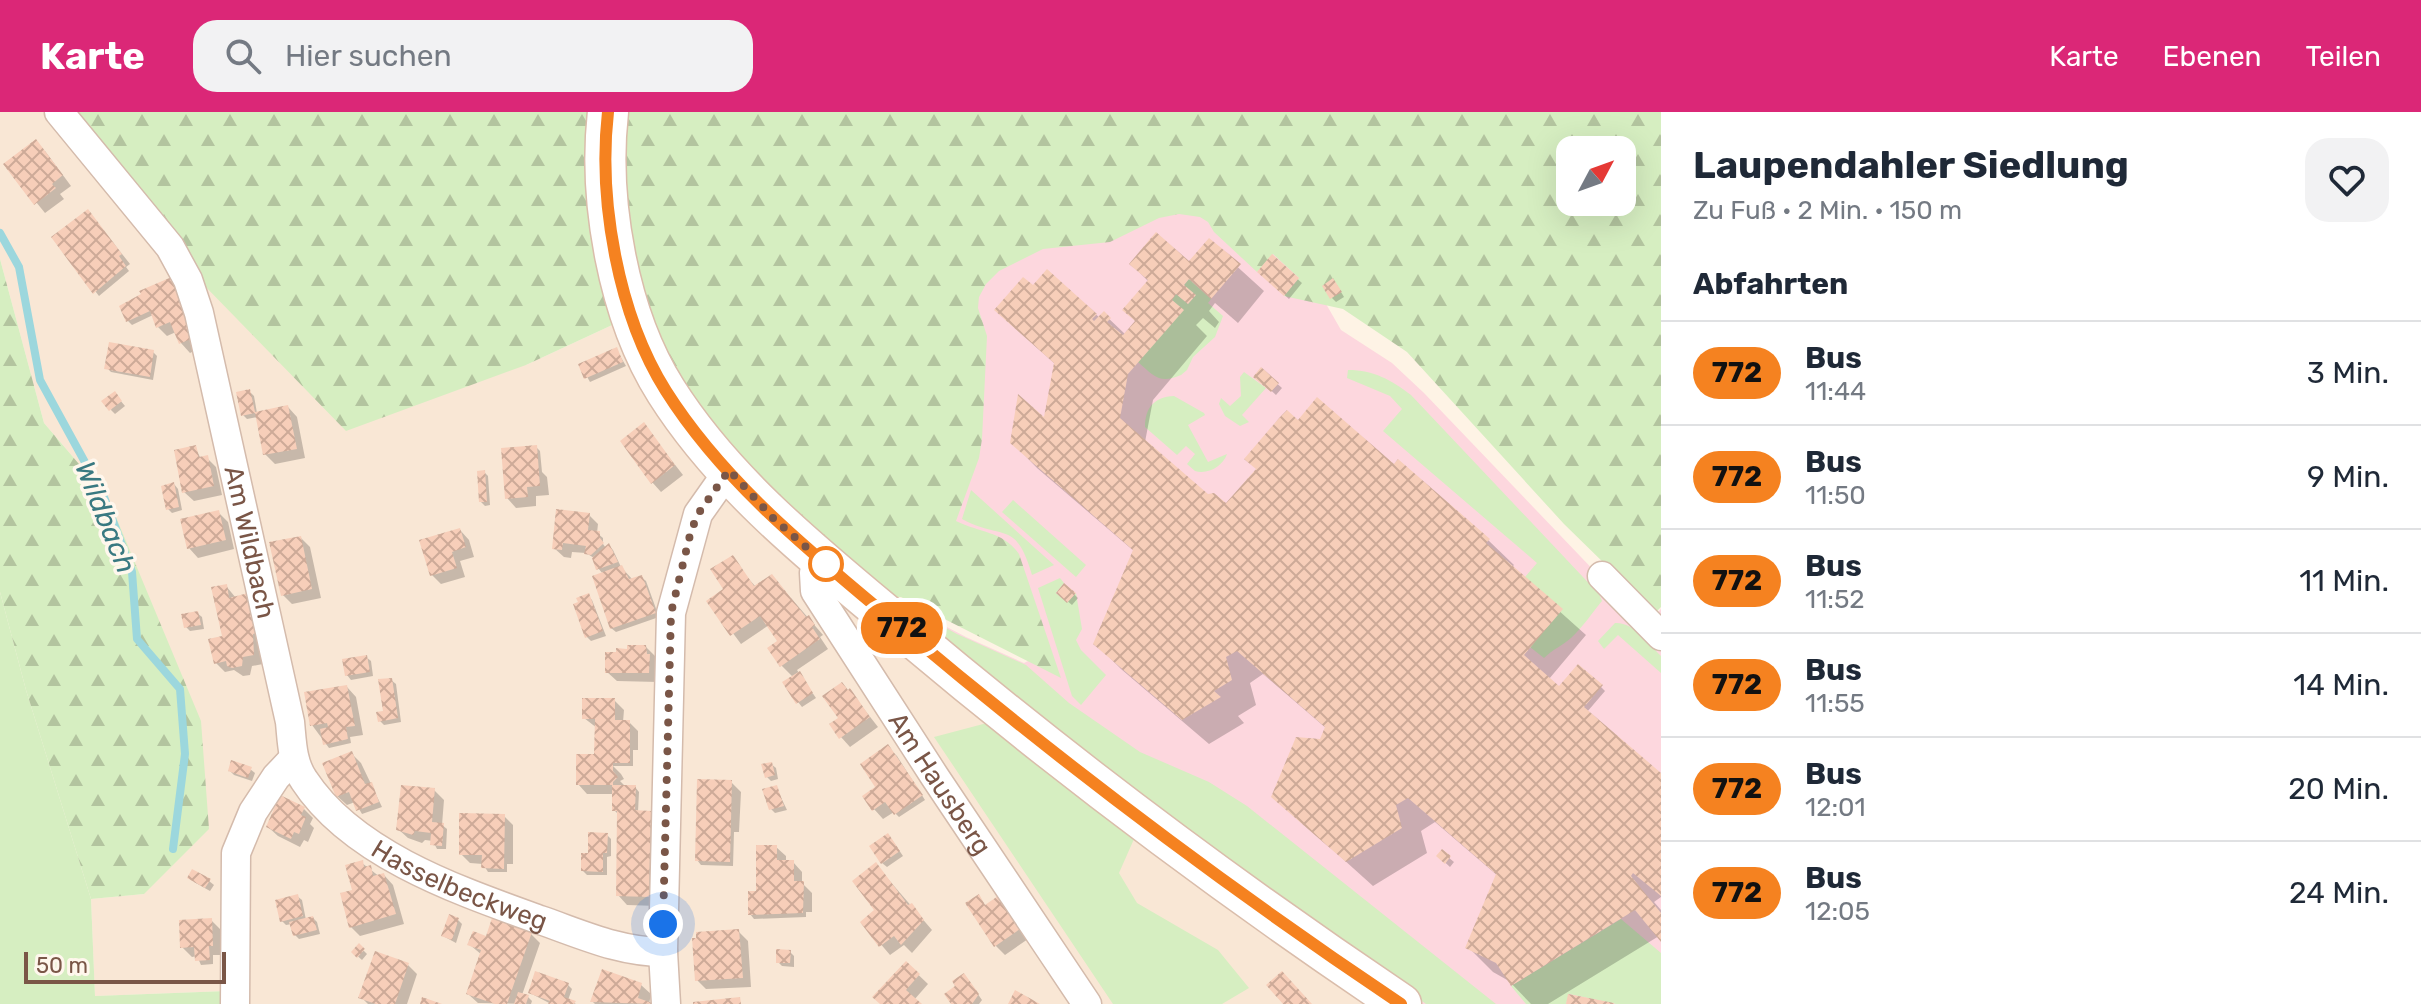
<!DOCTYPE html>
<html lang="de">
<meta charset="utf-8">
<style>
body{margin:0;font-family:Rubik,sans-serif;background:#f2f2f3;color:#1f2937;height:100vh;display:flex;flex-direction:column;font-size:30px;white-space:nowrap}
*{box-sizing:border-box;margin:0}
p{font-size:26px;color:#747a83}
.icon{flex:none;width:44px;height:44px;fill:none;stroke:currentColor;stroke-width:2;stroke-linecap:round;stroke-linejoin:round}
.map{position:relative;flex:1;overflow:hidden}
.panel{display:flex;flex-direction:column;background:#fff;width:760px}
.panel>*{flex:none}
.badge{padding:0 16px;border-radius:26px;font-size:28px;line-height:52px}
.needle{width:52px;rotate:49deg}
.controls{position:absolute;left:1556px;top:24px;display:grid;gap:16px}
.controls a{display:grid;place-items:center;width:80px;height:80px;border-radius:16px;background:#fff;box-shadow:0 8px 32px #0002;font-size:40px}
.scale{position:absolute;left:24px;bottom:20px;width:202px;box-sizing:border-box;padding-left:8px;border:4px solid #7a5647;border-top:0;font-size:22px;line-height:28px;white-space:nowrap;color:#7a5647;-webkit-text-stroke:6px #fff7ed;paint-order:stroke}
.you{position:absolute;width:40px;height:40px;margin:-20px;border:6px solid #fff;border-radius:50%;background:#1a73e8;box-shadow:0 0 0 12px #1a73e833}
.map>.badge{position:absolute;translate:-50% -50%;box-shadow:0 0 0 4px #fff}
h2{padding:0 32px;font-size:30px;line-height:72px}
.round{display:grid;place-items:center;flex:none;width:84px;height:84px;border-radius:24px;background:#f2f2f3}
.summary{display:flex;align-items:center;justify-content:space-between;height:136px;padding:0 32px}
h1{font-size:38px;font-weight:700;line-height:60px}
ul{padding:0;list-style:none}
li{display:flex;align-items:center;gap:24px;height:104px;padding:0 32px;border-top:2px solid #e0e1e3}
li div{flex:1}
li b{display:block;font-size:30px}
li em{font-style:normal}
li .badge{min-width:88px;font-weight:700;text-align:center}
header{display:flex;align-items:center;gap:48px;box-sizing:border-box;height:112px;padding:0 40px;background:#db2777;color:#fff}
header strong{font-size:38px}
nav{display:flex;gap:44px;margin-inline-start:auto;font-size:28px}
.search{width:560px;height:72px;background:#f2f2f3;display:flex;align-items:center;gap:20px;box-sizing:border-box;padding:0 28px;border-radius:24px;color:#747a83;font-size:30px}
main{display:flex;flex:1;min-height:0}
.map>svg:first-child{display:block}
.residential{fill:#f9e7d5}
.medical{fill:#fdd7de}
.grass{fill:#d6eec1}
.forest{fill:url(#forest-firs);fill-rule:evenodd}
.shadow{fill:#0003}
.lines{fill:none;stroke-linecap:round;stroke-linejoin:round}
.stream{stroke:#9cd7dd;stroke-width:8}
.building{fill:url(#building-cross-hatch)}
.street-casing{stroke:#d4bbac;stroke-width:31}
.secondary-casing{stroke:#dabdab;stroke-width:43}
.street{stroke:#fff;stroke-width:28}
.secondary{stroke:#fff;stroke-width:40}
.line-casing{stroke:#fff;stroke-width:18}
.line{stroke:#f58220;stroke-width:12}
.walk{stroke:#7a5647;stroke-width:8;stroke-dasharray:0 14.4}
.stop-dot{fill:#fff;stroke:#f58220;stroke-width:4}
.labels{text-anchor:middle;stroke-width:7;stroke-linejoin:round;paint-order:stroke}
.street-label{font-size:26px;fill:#7a5647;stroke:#fff7ed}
.water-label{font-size:28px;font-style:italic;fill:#397981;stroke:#fff7ed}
</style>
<header>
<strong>Karte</strong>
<div class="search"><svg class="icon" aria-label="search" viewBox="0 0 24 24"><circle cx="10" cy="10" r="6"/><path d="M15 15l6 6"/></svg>Hier suchen</div>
<nav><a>Karte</a><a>Ebenen</a><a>Teilen</a></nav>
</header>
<main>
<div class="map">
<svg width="1661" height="892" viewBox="0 0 1661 892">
<defs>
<pattern id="forest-firs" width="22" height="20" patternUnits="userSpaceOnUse" patternTransform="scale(2)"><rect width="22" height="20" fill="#d6eec1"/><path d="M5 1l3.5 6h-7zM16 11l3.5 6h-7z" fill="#b3c49f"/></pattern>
<pattern id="building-cross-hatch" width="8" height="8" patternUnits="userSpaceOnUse" patternTransform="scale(2)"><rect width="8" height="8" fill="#f7ceb9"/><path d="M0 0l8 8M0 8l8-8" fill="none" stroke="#cdaa98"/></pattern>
</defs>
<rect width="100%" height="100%" fill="#fef3e5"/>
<path class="residential" d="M0,0H43L104,68L526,253L623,208L681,315L1373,892H241L227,879L95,884L91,787L144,782L108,386L44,311L0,147Z"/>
<path class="medical" d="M1185,72L1314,171L1341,218L1392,251L1424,281L1625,491L1654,504L1661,497V892H1421L1296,805L897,489L966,525L1024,551L1028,549L1032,539L803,232Z"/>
<path class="grass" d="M1189,167L1211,187L1208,191L1223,204L1215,225L1193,245L1187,258L1181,263C1159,273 1153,263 1138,250L1183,198L1172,188L1176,182L1188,192L1195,184L1184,173Z
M1348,258C1374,258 1391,268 1411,283L1599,482L1602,489C1592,501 1583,515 1571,526C1562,534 1553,537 1544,546L1530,535L1525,465L1537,451L1383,319L1402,297L1390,284L1347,266Z
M1244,260L1266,276L1242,303L1249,310L1240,314L1225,304L1219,292L1221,286L1230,294L1241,284L1240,265Z
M1174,284L1204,301L1205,303L1188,313L1208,350L1227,342C1223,354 1208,363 1195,359L1187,352L1195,342L1186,334L1177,343L1145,315C1145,296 1154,285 1174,284Z
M971,378L1054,453L1032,463C1016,407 1003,429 962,407Z
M1013,388L1086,453L1076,465L1002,400Z
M1060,466L1064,471L1056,481L1067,490L1076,481L1082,517L1076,528L1081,538L1106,563L1081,593L1072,584L1038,476Z
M0,480L26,578L91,787L95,884L227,879L224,892H0Z
M897,489L957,522L1026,553L1069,591L1140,640L1209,670L1247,694L1496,892H1426L1419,887L1179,718Z
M1615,511C1634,510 1649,532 1661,544V561L1618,523L1604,537L1598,529Z
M987,611L1134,727L1119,761L1137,791L1218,838L1249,876L1222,892H1113L934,625Z
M1621,807L1661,841V892H1616L1569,882L1566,892H1526L1511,874Z"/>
<path class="forest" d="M70,0H596L623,208L526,253L346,319L200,169Z
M619,0H1661V495L1655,501L1564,412L1407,240L1343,197L1284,184L1299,166L1273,142L1257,160L1214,120L1208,110L1200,105L1179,102L1159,106L1110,130L1043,137L999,159L986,172L979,185L978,196L987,224L982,327L979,346L956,409C980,421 1003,419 1019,442L1061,566L901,485H885L738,349L660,238L628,135ZM1570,38H1622V90H1570Z
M0,147L44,311L108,386L201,609L209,717L144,782L91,787L26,578L0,480Z"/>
<path class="shadow" d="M45,39L71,74L60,82L64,87L45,101L6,53Z
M88,99L130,152L126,155L129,159L99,184L54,126Z
M1209,129L1264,179L1238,211L1215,191L1209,199L1219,210L1215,216L1203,206L1196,213L1207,224L1153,288L1145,330L1207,384L1226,394L1298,310L1394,355L1488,428L1514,453L1511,456L1586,523L1549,567L1560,576L1601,575L1605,579L1587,600L1661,663V785L1654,790L1661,798V827L1659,824L1548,892H1531L1509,869L1493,860L1468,835L1498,764L1435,710L1421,719L1427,741L1373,774L1273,684L1321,629L1327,617L1263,562L1250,571L1256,593L1238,604L1244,611L1209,632L1121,557L1096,532L1135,440L1037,356L1012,330L1046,308L1056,253L996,198L1033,176L1047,160L1100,206L1104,202L1126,223L1137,210L1149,170L1131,152H1190Z
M1272,145L1302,171L1289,187L1259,160Z
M173,166L206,233L190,241L181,231L176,220L167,224L158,215L153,203L132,213L128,209Z
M1337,173L1344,185L1336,190L1332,186Z
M616,237L626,254L590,270L581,254Z
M153,240L157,244L153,268L111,260L107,256Z
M1262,258L1282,276L1276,283L1256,265Z
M249,279L254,284L257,301L288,295L297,305L305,346L275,352L265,342L258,305L247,307L243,303Z
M115,282L125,294L115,302L111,298Z
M644,313L683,363L661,380L652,370Z
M195,335L201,347L207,346L216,355L222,383L194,389L184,380Z
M536,335L540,339L542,360L547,365L549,383L536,384V394L516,396L507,386Z
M484,360L488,364L490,393L485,394L481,390Z
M174,372L178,377L182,398L172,401L168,397Z
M218,400L228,410L234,437L198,446L189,436Z
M589,403L598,412L597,421L603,426V432L606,436L609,434L613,438L621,455L633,468L641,465L646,469L659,505L616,520L611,516L603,462L598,456L594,446L586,441L572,440L571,446L564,445L554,436Z
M460,418L469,428L474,445L460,449L465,465L441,472L432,463Z
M301,426L310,435L321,486L292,492L283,483Z
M747,465L756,475L791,486L823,523L820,525L828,537L797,558L816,586L802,595L798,590L793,565L781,553L780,530L769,513L741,532L709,489Z
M1064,473L1078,486L1072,493L1058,481Z
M226,474L236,486L248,484L263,552L252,554L250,563L243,564L234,558L225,560L216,551L224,525Z
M588,484L592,488L606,524L591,529L587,525Z
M197,501L202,505L204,517L190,519L186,515Z
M646,535L655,544L658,554V570L617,569L607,560Z
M366,545L371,549L373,564L351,568L347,563Z
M391,568L396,572L401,610L384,613L380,609L385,601Z
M347,575L356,585L363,623L350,625L351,631L329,636L312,613Z
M850,579L878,615L850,635L841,625V607Z
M614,588L624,598L623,610H629L638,619V638H633V654H613L621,662L624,667L620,669L626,675H635L639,680L638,700L650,701L660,710L658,794L627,793L618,783V702L614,698V682H587L578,672L597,647V616L584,606Z
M888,635L897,644L925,688L899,705L894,700L883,707L874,697Z
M352,642L361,651L382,695L362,702L355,690L347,693L337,684Z
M771,652L776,656L778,667L771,669L767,665Z
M250,657L255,661L252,669L234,663L230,659Z
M731,670L741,680L739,720H734L733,754L701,753L697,748Z
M776,675L787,698L775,701L771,697Z
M434,678L444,688L442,713L447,717L446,737H437L433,729L425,728L422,731L408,726L398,717Z
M304,697L313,706L310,712L314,716L308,730L304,728L300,735L278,724L268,715Z
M504,704L513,713V752H507V760H488L483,752L470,751L461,742Z
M607,723L611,727V744L607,745V763H587L583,759Z
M892,728L903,744L887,755L882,751Z
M776,735L786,744V750H793L802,760V771L812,781V800H806V805L754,807L750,802Z
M1442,740L1454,750L1450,755L1438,744Z
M362,751L380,765L384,763L393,773L404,812L360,824L351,815L355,779Z
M876,753L932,818L912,841L904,833L890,843L862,810L877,799Z
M209,769L214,773L210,779L194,770Z
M297,784L302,788L306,808L313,806L317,810L320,822L299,827L295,823L292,812L286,813L282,809Z
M998,787L1028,827L1005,843L996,834L982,788L986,795Z
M211,808L220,817L222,843H213V852L201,853L197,844L192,845L182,835Z
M458,808L462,812L456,831L443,824Z
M738,819L748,829L751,875L706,877L697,868Z
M531,822L540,831L522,883L528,885L532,889L531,892L478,891L468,882L482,843L470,833Z
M359,834L367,842L362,848L353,840Z
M790,840L794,844V855L782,854L778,850Z
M906,851L928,872L914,888L919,892H882Z
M408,853L417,862L407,892H368L361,885Z
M968,868L982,888L979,892H953Z
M568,873L572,877L568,888L576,892H551L530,881Z
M641,873L651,882L649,892H595L592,889Z"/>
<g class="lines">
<path class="stream" d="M0,121L19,155L40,268L104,385L132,460L137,527L180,577L185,642L173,737"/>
</g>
<path class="building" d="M36,27L63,63L52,72L56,76L34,93L3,52Z
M88,97L122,142L119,144L126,154L93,182L51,125Z
M1156,120L1189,149L1209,126L1241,152L1211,187L1189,167L1184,173L1196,183L1188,192L1176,182L1172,188L1184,198L1128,262L1120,306L1208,382L1214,381L1226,391L1256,357L1244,347L1280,305L1287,298L1298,308L1317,285L1394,352L1398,347L1490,427L1486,431L1563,497L1524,543L1559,574L1578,552L1585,558L1603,573L1584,595L1661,661V784L1633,761L1631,764L1661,801V830L1635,798L1511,874L1496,851L1465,836L1496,762L1408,686L1396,693L1402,716L1346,750L1271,685L1296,625L1320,627L1325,615L1237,539L1226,545L1232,568L1214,579L1221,585L1182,608L1093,532L1133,438L1010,331L1018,282L1044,305L1054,251L994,198L1023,165L1033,173L1047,157L1097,202L1092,207L1094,209L1104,199L1111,206L1107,210L1123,223L1135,209L1122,198L1148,168L1129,152Z
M1272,142L1299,166L1284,184L1257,160Z
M174,164L198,224L179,232L170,210L156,216L150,199L126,210L119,194L141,182L139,179Z
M1333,166L1342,180L1330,187L1322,174Z
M109,230L154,238L150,265L104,257Z
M617,235L623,250L584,267L578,252Z
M1261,255L1279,271L1271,280L1253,265Z
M250,277L255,300L288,293L297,337L263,343L255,301L241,304L236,280Z
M115,279L122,289L109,299L101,289Z
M644,310L675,353L651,372L620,329Z
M196,333L199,345L208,343L214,374L182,381L174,338Z
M537,333L540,374L527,375L528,385L505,387L501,336Z
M485,358L487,390H479L477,359Z
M174,370L179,395L166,398L161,374Z
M556,397L590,401L588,418L600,419V426L604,431L591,443L584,442L586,434L563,431L562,438L552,437Z
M219,398L226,428L187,437L180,407Z
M460,416L466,435L452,440L457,456L430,464L419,428Z
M301,424L312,477L281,484L269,430Z
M609,431L618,450L596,458L592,446Z
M733,443L754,474L772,462L806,505L809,503L815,513L812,515L820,527L780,555L767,536L777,529L760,504L730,524L706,489L723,477L710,457Z
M622,453L629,467L642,463L656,501L610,517L592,464Z
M1064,471L1076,481L1067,491L1056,481Z
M227,472L229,486L248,481L257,521L253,522L254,543L243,545L242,554L232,556L227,554L226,549L214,552L208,527L222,524L211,475Z
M589,481L603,519L585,526L573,492L578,490L576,486Z
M198,499L201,513L184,516L181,502Z
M627,533H646L647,542H650L649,561H605V540H616V536L627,537Z
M367,543L370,560L345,564L342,547Z
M800,559L813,581L796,592L782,570Z
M392,566L398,606L378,610L376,600L383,599L378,567Z
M842,570L848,578L850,576L870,605L839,627L829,612L838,606L822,584Z
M347,573L355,614L346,615L348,627L323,633L320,617L328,615L327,611L310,614L304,580Z
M582,586H615V608H630V651H613V659L618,665L613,670V673H636L635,698L651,699L649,785L616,784L617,699H612V673H576V642H594L595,607H582Z
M888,632L923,683L894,703L885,690L872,699L862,684L875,675L860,652Z
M352,639L365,672L372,670L379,690L356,699L349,680L336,685L322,651Z
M231,648L252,655L248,666L228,659Z
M772,650L775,663L765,666L761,652Z
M697,667L732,668L730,750L695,749Z
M401,673L435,676L432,710L444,711L442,734L430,733L431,721L415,719L413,723L396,718Z
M777,673L784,694L769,698L762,677Z
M280,683L305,695L301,703L306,705L299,722L294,720L291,727L266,715Z
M459,701L505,702L504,757L481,756L482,743H459Z
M588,720L608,721L607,741H603V760L581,759V741H588Z
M888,721L900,739L881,752L869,734Z
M756,733H777V748H794V769H804L803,801L748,803V779H756Z
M1442,737L1451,744L1445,752L1436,744Z
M363,748L364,755L371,753L373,764L384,761L396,802L349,816L340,781L352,778L345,753Z
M876,750L908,793L912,791L924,808L901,833L894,824L879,835L860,810L874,798L852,769Z
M192,757L211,767L205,776L187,766Z
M298,782L303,804L280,810L275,788Z
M979,782L985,793L998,784L1020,817L994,835L965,791Z
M449,802L459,806L452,828L441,824Z
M313,804L317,818L293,824L289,810Z
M212,806L213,834H209L210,848L195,849L194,835L180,836L179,808Z
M492,806L532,820L507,892H495L466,882L481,838L467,833L473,819L486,824Z
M739,817L743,866L695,869L692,826H696V820Z
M359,831L365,837L357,846L351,840Z
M776,837L791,838L790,851H776Z
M375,839L409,851L395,892H376L358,886Z
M906,849L920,862L906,878L922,892H880L872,885Z
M602,857L642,871L638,886L655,892L590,890Z
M535,859L569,871L564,885L576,889L574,892H548L550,889L528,881Z
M1282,859L1312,892H1283L1266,873Z
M964,861L979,882L972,892H951L944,882L955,874L952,869Z
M1015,878L1040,892H1008Z
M518,880L529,883L526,892H514Z
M1568,882L1614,891V892H1566Z
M422,885L442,892H420Z
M740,885L741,892H693V890Z"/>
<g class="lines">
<g class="street-casing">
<g id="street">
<path id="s1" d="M59,0L170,135L188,168L199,201L290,610C292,630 292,651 304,668C353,743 460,779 540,808C581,822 619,840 663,840"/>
<path id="s2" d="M818,445L814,461L815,479L935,665L1087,892"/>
<path d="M1602,464L1661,524"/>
<path d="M235,892L236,741L253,700L276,665L294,646"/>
<path d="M666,892L663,840L671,501L698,402L729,358"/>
</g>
</g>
<g class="secondary-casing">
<path id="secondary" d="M608,0C598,88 618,203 666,279C726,374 819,447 904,518C1063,652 1228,776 1401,892"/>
</g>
<use href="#street" class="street"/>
<use href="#secondary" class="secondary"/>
</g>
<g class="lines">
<g class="line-casing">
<path id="line" d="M608,0C598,88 618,203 666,279C726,374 819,447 904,518C1063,652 1228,776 1401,892"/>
</g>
<use href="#line" class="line"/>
<path class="walk" d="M663,812L671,501L691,419L698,402L729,358L774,407L828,454L826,452"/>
</g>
<circle class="stop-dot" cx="826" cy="452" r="16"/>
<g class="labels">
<g class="street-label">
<text dy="9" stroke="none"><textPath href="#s1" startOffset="482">Am Wildbach</textPath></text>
<text dy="9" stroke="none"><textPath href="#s2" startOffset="264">Am Hausberg</textPath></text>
<text dy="9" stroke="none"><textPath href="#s1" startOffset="918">Hasselbeckweg</textPath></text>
</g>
<g class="water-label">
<text transform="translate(106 405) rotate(68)" y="10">Wildbach</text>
</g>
</g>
</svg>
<div class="controls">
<a><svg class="needle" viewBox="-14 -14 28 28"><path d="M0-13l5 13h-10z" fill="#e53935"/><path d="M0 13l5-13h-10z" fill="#747a83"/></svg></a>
</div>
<div class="scale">50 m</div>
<div class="you" style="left:663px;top:812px"></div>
<b class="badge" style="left:902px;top:516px;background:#f58220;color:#111">772</b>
</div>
<section class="panel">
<div class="summary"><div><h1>Laupendahler Siedlung</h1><p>Zu Fuß · 2 Min. · 150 m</p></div><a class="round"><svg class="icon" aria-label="heart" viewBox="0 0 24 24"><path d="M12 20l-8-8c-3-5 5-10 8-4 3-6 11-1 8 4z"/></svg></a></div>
<h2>Abfahrten</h2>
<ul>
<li><span class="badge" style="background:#f58220;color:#111">772</span><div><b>Bus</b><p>11:44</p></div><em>3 Min.</em></li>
<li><span class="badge" style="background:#f58220;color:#111">772</span><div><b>Bus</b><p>11:50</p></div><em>9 Min.</em></li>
<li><span class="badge" style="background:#f58220;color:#111">772</span><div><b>Bus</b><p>11:52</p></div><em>11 Min.</em></li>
<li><span class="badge" style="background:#f58220;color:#111">772</span><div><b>Bus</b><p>11:55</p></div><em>14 Min.</em></li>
<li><span class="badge" style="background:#f58220;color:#111">772</span><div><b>Bus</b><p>12:01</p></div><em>20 Min.</em></li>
<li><span class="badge" style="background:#f58220;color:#111">772</span><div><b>Bus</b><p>12:05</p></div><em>24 Min.</em></li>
</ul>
</section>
</main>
